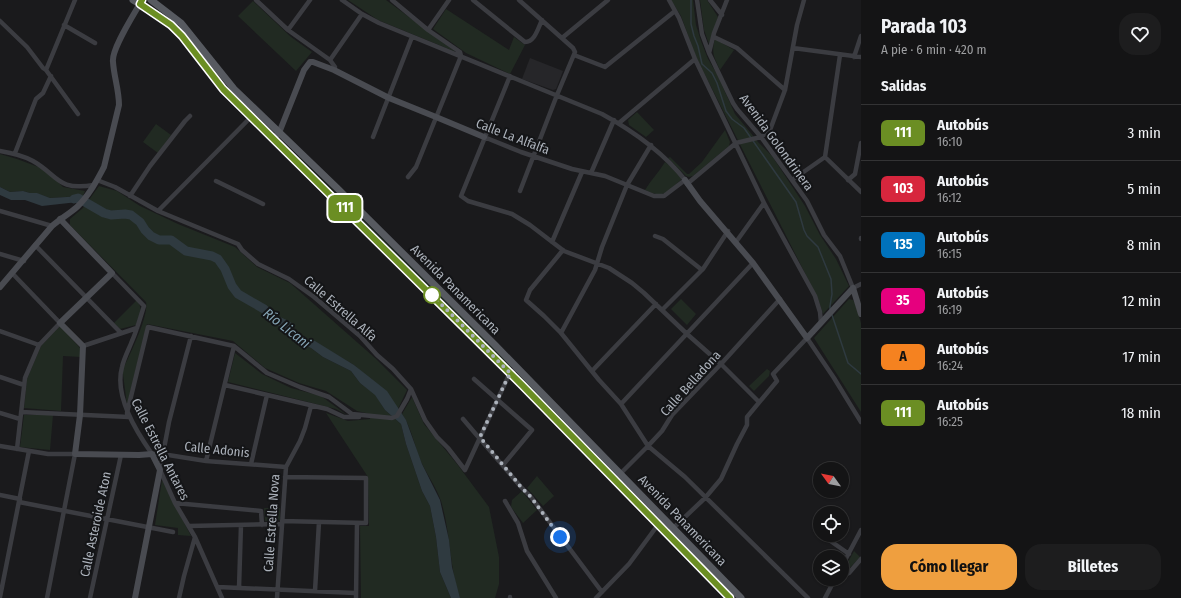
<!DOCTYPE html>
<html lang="es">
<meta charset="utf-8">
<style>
body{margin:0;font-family:"Fira Sans Condensed",sans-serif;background:#1d1d1e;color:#f1f3f6;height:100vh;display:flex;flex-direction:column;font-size:15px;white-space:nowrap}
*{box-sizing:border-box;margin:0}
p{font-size:13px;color:#9d9ea0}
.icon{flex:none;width:22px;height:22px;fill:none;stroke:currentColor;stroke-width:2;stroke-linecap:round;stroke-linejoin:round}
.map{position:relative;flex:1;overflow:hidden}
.drawer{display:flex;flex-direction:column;background:#141415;width:320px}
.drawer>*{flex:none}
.badge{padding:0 8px;border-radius:6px;font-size:14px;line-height:26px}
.needle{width:26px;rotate:303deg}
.tools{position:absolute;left:813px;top:462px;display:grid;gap:8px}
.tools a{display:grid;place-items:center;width:36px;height:36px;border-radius:50%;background:#141415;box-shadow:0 1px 3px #0004,0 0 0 1px #333334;font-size:20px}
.you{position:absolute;width:20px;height:20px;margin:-10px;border:3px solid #fff;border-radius:50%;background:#1a73e8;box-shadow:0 0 0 6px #1a73e833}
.map>.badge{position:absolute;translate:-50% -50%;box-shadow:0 0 0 2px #fff}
h2{padding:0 20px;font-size:15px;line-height:36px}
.round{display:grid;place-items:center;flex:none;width:42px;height:42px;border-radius:16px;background:#1d1d1e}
.summary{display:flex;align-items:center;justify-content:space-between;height:68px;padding:0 20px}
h1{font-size:19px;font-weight:700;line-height:30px}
.primary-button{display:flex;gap:8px;margin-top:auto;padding:8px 20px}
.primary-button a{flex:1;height:46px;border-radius:16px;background:#ef9f3f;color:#111;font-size:16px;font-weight:700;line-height:46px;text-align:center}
.primary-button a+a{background:#1d1d1e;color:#f1f3f6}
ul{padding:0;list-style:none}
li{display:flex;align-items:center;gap:12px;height:56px;padding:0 20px;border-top:1px solid #333334}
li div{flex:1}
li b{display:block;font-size:15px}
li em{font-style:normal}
li .badge{min-width:44px;font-weight:700;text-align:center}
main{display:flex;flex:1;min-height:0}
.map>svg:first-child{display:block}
.built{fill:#262629}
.green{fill:#212a22}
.water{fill:#2f3a40}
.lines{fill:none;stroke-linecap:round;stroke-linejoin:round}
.stream{stroke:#2f3a40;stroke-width:1.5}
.river{stroke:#2f3a40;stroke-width:9}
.street{stroke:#3b3c41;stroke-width:4.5}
.secondary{stroke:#494b51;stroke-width:6}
.primary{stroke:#575a60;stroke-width:7}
.line-casing{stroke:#fff;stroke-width:9}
.line{stroke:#6b8e23;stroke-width:6}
.walk{stroke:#acb2bb;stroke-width:4;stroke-dasharray:0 7.2}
.stop-dot{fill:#fff;stroke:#6b8e23;stroke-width:2}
.labels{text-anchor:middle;stroke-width:4;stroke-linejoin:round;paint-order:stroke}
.street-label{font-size:13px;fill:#acb2bb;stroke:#141517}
.water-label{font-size:14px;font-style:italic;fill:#85a4b5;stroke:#141517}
</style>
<main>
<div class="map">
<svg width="861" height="598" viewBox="0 0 861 598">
<rect width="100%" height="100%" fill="#1a1a1c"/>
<path class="built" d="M530,58L563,71L556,89L553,90L522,79Z"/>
<path class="green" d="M348,0H386L456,52L378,20Z
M671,0H693L696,25L701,41L708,59L717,74L735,114L750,132L758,142L772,156L805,206L820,235L836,259L849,286L823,314L818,299L696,57L681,16Z
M700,0H707L718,17L709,44L704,30Z
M253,1L291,37L312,52L296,71L238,16Z
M446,9L509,50L514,37L525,45L510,74L466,53L433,29Z
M715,39L734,50L720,70C714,57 711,53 715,39Z
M637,112L654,130L646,137L629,125L628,120Z
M156,124L171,135L158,153L143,142Z
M725,130L730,142L729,146L693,176L689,177L686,176L668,158L670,157L687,174H689L702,162Z
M0,154L17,159L41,168L51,175L63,187L85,191L83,196L50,198L36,193H30L23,191L10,192L0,187Z
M298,156L513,366L510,368L296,157Z
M665,162L673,168L681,178V180C665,193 665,199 645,190C651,180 659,172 665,162Z
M99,186L117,191L140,206L178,224L235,247L257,267L290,283L375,358L407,390L398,409L369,378L354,365L315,342L302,338L290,325L276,317V322L297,342L311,348L323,357L351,371L360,383L375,394L385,410L401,424L406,444L422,491L430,506L436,537L440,572L451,598H361L360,526H369L368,477L326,413L348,421L370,419V414L357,411L326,391L299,383L265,368L233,341L147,324L127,405L123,374V369C130,354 149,316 146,302L70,225V219L83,208Z
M681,299L696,314L687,325L671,309Z
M849,299L853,300L855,303L861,323V412L814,338Z
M137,300C144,310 139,315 136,325L120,329L114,323Z
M60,326L81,349V357L63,356L61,411L24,408L27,379L41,346Z
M235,353L262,374L291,388L321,396L347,415L336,409L228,382Z
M767,369L770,371L769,376L754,391L749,386Z
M520,374L615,473L614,474L518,375Z
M412,397L424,424L457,464L489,507L499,557V584L495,598H460C449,567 451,533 441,501C436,486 425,472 419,457C414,443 411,427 402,414Z
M24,415H53L50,450L20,447Z
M537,476L554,496L543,506L527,488Z
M162,480L191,536L178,535V528L155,525Z
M621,480L658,518L656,520L619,481Z
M522,491L537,510L523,523L511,507L512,500Z
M264,508H280V520L265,521Z
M854,551L860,557L847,571L842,573Z"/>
<path class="water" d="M0,187L10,192L23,191L30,193H37L50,198L83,196L78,202L42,206L25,200H11L0,195Z
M276,316L290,325L302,338L315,341L354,365L387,391L406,420L422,464L440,500L449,540L452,567L460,598H451L440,572L436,537L430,506L422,491L406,444L401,424L385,410L375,395L360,383L351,371L323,357L311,348L297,342L276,322Z"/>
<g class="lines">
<path class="stream" d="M691,0V24L694,36L698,46L702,64L712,73L717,83L726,111L732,119L744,128L796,202L804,230L807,236L818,247L831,279L832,294L830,306V309
M832,315L848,363L861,374"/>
<path class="river" d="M74,199L78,198L104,213L111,215L125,214L131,215L140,222L145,230L151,236L159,240H171L186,251L212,256L218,259L225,269L232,286L238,294L264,309L276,320L287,325"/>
<path class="street" d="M256,0L288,30L330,60L335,67L334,70
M342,0L362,14L379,23L602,114C633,131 663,152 685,180L664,196H654L605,176L572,169L521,152L484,137
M392,0L428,30L460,52L461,56
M473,0L525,42C535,42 538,28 542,20
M519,0L573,48L575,52L557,95L520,191
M669,0L679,18L695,59L764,203L815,296L820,312L821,323
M697,0L702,34L709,53L733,103L737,109L761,137L807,201L824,235L840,256L853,288L861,284
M710,0L722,15
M0,21L27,47L43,68L46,70L78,114
M64,25L95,43
M288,30L310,0
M428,30L449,0
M714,37L737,48L785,90
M562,38L608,0
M793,48L861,57
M709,53L714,33L727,0
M574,55L605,67L675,11
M854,57L861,36
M330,60L362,14
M46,70L75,0
M510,76L461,196L468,201L512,214L530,225L564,251L609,268L632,283L644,293L687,334L721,364L759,402
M619,123L695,59
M373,137L412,37
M0,151C12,153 22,155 33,161C59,176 57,191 94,185
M15,153L36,99L43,93L51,76
M825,157L861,192
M591,173L614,120
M408,177L416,167L461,56
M97,180L115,187L158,211L238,244L242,250L258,264L289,279L314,297L360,336L377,355L393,369L411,389L425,420L437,437L448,448L465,470L508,377L517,367
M792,180L825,157L840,55
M848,180L855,174L861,143
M216,181L263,204
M687,184L736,143L761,137L770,130L785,90L797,25L804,0
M130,196L150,166L185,121L190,116
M0,211L52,226
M158,211L251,117
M655,236L663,239L702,270
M861,239V238
M552,242L582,172
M736,242L764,203
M35,245L121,333
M563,250L530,290L526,300L544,316L561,333L599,380L621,404L648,446L685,477L808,598
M0,254L24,261
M12,273L60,323L39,345L25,378L17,449
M112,273L144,306C140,318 137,330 132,341C129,349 124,358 122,367C114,396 136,431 152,454H162L206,461L286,467
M662,310L703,269L728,231
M0,331L39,345
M561,333L595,270L602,247L627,185L651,145
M191,336L169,422L160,470L175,503L195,537L222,598
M83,346L137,328
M592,371L656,304
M0,377L24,385
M474,379L532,430L503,465
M225,385L327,409L344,417H359
M621,404L753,263
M21,412L129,417
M0,413L20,419
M127,413L148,327L234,346L267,373L300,387L329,397L352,414L392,418L397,416L407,399L411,389
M463,419L521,487L531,497L602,592
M0,446L48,454H75L47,598
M206,461L234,346
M251,464L267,395
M619,475L648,446L662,431L672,415L721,364L780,299
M0,495L20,499
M505,501L518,523L527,551L556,598
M19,502L173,532
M175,503L261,511L262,525
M282,521L366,523V478L285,477
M189,526L282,524
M667,534L705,498L721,479L737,444L747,425V417L777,381L773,374L807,338L834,378L861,422
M822,535L849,554
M842,566L861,530
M842,576L849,573L861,559
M218,587L355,593
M239,588L241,525
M315,591L319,522
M0,597L29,451
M510,597V598
M90,598L121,455
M179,598L184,576L195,537
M277,598L286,467L300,441L305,428L311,406
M356,598L357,523
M596,598L629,564L663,518
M825,598L835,579"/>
<path class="secondary" d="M273,139L279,133L304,70L310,62H313L334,70L389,98L436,117L484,137
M685,180L700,201L753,263L807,338L853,288
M60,219L112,273L60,323L83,346L80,415L75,454L139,455L152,454L160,470L135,598
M0,287L52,226C60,219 69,214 77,207C89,196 97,180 104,167L119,105C119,90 114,77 113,62C111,49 135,13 142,0
M853,288L861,314"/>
<path class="primary" d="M133,0L158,15L182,36L223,89L511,374L730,598
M151,0L181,23L234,89L337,188L495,345L741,598"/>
</g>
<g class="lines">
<g class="line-casing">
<path id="line" d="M142,0L140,4L171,25L182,36L223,89L522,385L730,598"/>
</g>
<use href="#line" class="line"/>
<path class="walk" d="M432,295L511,374L508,377L480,437L521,487L531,497L560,537"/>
</g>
<circle class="stop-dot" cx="432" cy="295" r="8"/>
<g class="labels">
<g class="street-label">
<text transform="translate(513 136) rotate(21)" y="5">Calle La Alfalfa</text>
<text transform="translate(777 142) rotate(54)" y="5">Avenida Golondrinera</text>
<text transform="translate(456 289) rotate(45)" y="5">Avenida Panamericana</text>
<text transform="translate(341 308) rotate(41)" y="5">Calle Estrella Alfa</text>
<text transform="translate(690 383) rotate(-48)" y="5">Calle Belladona</text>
<text transform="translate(161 449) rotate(63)" y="5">Calle Estrella Antares</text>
<text transform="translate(217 449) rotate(6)" y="5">Calle Adonis</text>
<text transform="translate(683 520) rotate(46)" y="5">Avenida Panamericana</text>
<text transform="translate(271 523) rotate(-86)" y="5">Calle Estrella Nova</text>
<text transform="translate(95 524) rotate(-78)" y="5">Calle Asteroide Aton</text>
</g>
<g class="water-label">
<text transform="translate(287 328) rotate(38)" y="5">Río Licani</text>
</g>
</g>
</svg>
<div class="tools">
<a><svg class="needle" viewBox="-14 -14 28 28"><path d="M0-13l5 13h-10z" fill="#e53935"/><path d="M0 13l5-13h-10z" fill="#9d9ea0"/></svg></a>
<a><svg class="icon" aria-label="locate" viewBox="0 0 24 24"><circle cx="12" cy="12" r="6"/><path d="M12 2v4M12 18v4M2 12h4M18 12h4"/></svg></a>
<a><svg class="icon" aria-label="layers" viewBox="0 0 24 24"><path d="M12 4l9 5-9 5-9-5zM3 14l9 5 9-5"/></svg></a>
</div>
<div class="you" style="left:560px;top:537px"></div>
<b class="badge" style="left:345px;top:208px;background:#6b8e23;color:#fff">111</b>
</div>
<section class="drawer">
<div class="summary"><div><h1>Parada 103</h1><p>A pie · 6 min · 420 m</p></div><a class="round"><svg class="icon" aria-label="heart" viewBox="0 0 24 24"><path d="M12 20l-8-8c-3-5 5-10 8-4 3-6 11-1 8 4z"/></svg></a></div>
<h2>Salidas</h2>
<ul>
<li><span class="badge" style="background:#6b8e23;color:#fff">111</span><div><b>Autobús</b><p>16:10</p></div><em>3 min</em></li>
<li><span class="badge" style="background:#d7263d;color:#fff">103</span><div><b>Autobús</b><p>16:12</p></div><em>5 min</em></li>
<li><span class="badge" style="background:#0072bc;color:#fff">135</span><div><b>Autobús</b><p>16:15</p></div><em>8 min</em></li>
<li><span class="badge" style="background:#e6007e;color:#fff">35</span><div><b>Autobús</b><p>16:19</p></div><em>12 min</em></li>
<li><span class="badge" style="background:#f58220;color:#111">A</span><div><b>Autobús</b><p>16:24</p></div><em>17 min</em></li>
<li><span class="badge" style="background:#6b8e23;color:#fff">111</span><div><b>Autobús</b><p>16:25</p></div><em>18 min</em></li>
</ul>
<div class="primary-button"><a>Cómo llegar</a><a>Billetes</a></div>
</section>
</main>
